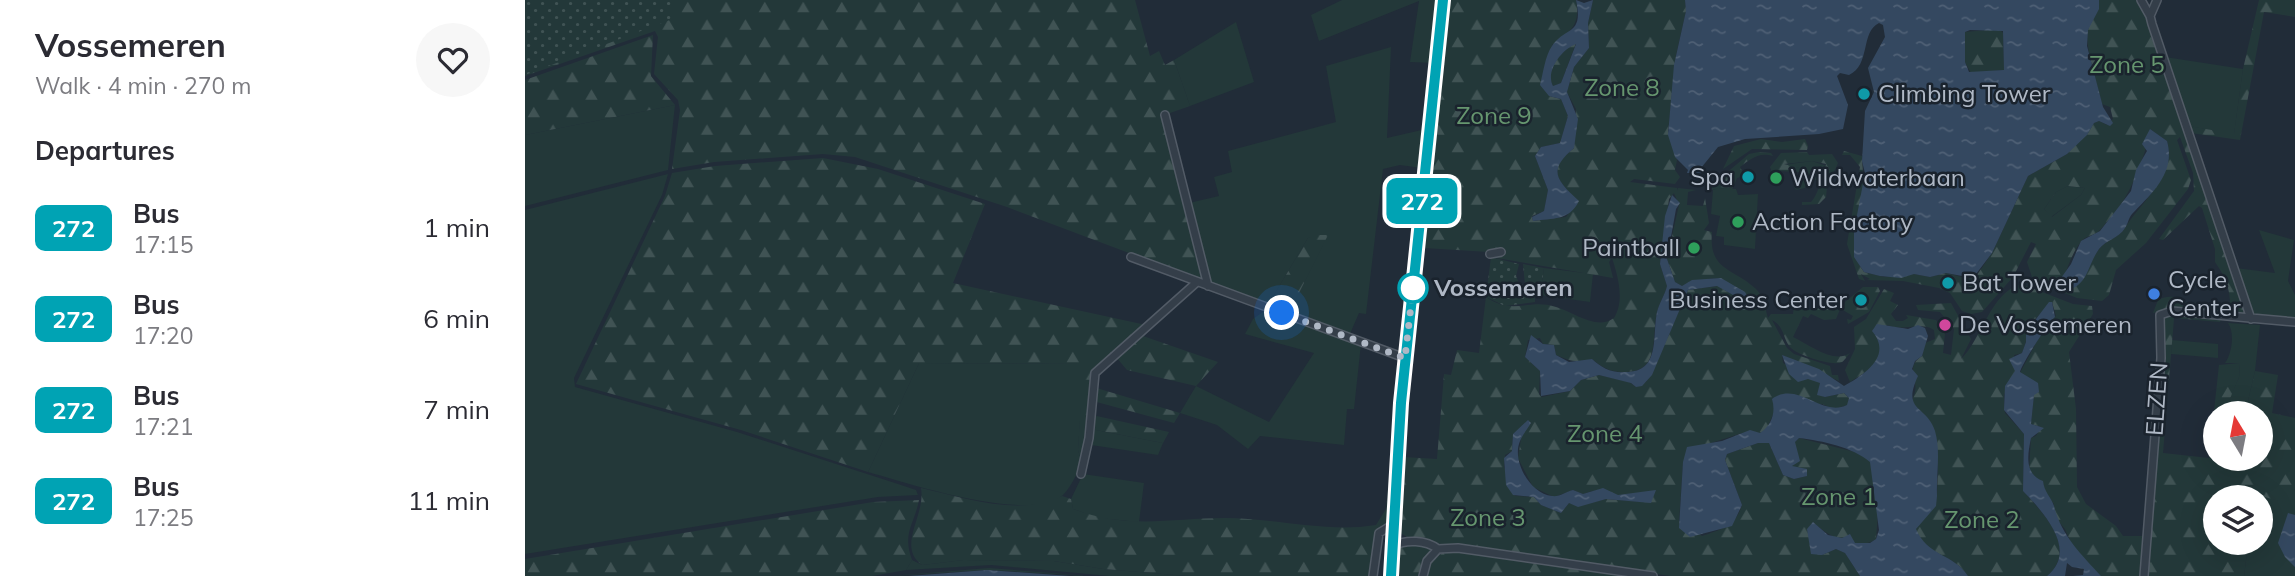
<!DOCTYPE html>
<meta charset="utf-8">
<style>
body{margin:0;font-family:Mulish,sans-serif;background:#f7f7f7;color:#2b2b33;height:100vh;display:flex;flex-direction:column;font-size:26px;white-space:nowrap}
*{box-sizing:border-box;margin:0}
p{font-size:23px;color:#7c7c81}
.icon{flex:none;width:38px;height:38px;fill:none;stroke:currentColor;stroke-width:2;stroke-linecap:round;stroke-linejoin:round}
.map{position:relative;flex:1;overflow:hidden}
.sheet{display:flex;flex-direction:column;background:#fff;width:525px}
.sheet>*{flex:none}
.badge{padding:0 14px;border-radius:10px;font-size:24px;line-height:46px}
.needle{width:46px;rotate:350deg}
.buttons{position:absolute;left:1678px;top:401px;display:grid;gap:14px}
.buttons a{display:grid;place-items:center;width:70px;height:70px;border-radius:50%;background:#fff;box-shadow:0 7px 28px #0002;font-size:35px}
.you{position:absolute;width:35px;height:35px;margin:-18px;border:5px solid #fff;border-radius:50%;background:#1a73e8;box-shadow:0 0 0 10px #1a73e833}
.map>.badge{position:absolute;translate:-50% -50%;box-shadow:0 0 0 4px #fff}
h2{padding:0 35px;font-size:26px;line-height:63px}
.round{display:grid;place-items:center;flex:none;width:74px;height:74px;border-radius:37px;background:#f7f7f7}
.overview{display:flex;align-items:center;justify-content:space-between;height:119px;padding:0 35px}
h1{font-size:33px;font-weight:700;line-height:52px}
ul{padding:0;list-style:none}
li{display:flex;align-items:center;gap:21px;height:91px;padding:0 35px}
li div{flex:1}
li b{display:block;font-size:26px}
li em{font-style:normal}
li .badge{min-width:77px;font-weight:700;text-align:center}
main{display:flex;flex:1;min-height:0}
.map>svg:first-child{display:block}
.green{fill:#233839}
.forest{fill:url(#forest-firs);fill-rule:evenodd}
.park{fill:url(#park-dots)}
.water{fill:url(#water-ripples);fill-rule:evenodd}
.lines{fill:none;stroke-linecap:round;stroke-linejoin:round}
.minor-casing{stroke:#525b66;stroke-width:10}
.major-casing{stroke:#3e4752;stroke-width:13}
.minor{stroke:#343e49;stroke-width:7}
.major{stroke:#525d69;stroke-width:10}
.line-casing{stroke:#fff;stroke-width:16}
.line{stroke:#00a3b4;stroke-width:10}
.walk{stroke:#afb8c5;stroke-width:7;stroke-dasharray:0 12.6}
.culture-dot{fill:#0f9aa8;stroke:#1a232d;stroke-width:2.5}
.leisure-dot{fill:#2e9e5b;stroke:#1a232d;stroke-width:2.5}
.stop-dot{fill:#fff;stroke:#00a3b4;stroke-width:3.5}
.shop-dot{fill:#3f7fe0;stroke:#1a232d;stroke-width:2.5}
.hotel-dot{fill:#d1479c;stroke:#1a232d;stroke-width:2.5}
.labels{text-anchor:middle;stroke-width:5;stroke-linejoin:round;paint-order:stroke}
.park-label{font-size:24px;fill:#66966f;stroke:#1a232d}
.poi-label{font-size:24px;fill:#afb8c5;stroke:#1a232d;text-anchor:start}
.stop-label{font-size:24px;font-weight:bold;fill:#afb8c5;stroke:#1a232d;text-anchor:start}
.street-label{font-size:24px;fill:#afb8c5;stroke:#1a232d}
</style>
<main>
<section class="sheet">
<div class="overview"><div><h1>Vossemeren</h1><p>Walk · 4 min · 270 m</p></div><a class="round"><svg class="icon" aria-label="heart" viewBox="0 0 24 24"><path d="M12 20l-8-8c-3-5 5-10 8-4 3-6 11-1 8 4z"/></svg></a></div>
<h2>Departures</h2>
<ul>
<li><span class="badge" style="background:#00a3b4;color:#fff">272</span><div><b>Bus</b><p>17:15</p></div><em>1 min</em></li>
<li><span class="badge" style="background:#00a3b4;color:#fff">272</span><div><b>Bus</b><p>17:20</p></div><em>6 min</em></li>
<li><span class="badge" style="background:#00a3b4;color:#fff">272</span><div><b>Bus</b><p>17:21</p></div><em>7 min</em></li>
<li><span class="badge" style="background:#00a3b4;color:#fff">272</span><div><b>Bus</b><p>17:25</p></div><em>11 min</em></li>
</ul>
</section>
<div class="map">
<svg width="1770" height="576" viewBox="0 0 1770 576">
<defs>
<pattern id="forest-firs" width="22" height="20" patternUnits="userSpaceOnUse" patternTransform="scale(1.75)"><rect width="22" height="20" fill="#233839"/><path d="M5 1l3.5 6h-7zM16 11l3.5 6h-7z" fill="#405354"/></pattern>
<pattern id="park-dots" width="8" height="8" patternUnits="userSpaceOnUse" patternTransform="scale(1.75)"><rect width="8" height="8" fill="#233839"/><path d="M2 2h.1M6 6h.1" fill="none" stroke="#405354" stroke-width="1.8" stroke-linecap="round"/></pattern>
<pattern id="water-ripples" width="26" height="14" patternUnits="userSpaceOnUse" patternTransform="scale(1.75)"><rect width="26" height="14" fill="#344860"/><path d="M2 4q2-2 4 0t4 0M15 11q2-2 4 0t4 0" fill="none" stroke="#4f6075"/></pattern>
</defs>
<rect width="100%" height="100%" fill="#212c38"/>
<path class="green" d="M817,0H916L909,63L885,62L894,1L794,41L786,15Z
M711,22L729,82L665,106L649,60Z
M866,47L862,138L901,129L897,168L875,165L858,169L841,314L834,313L824,336L764,313L802,236L783,238L743,305L686,285L664,203L694,196L689,177L707,172L703,151L811,122L801,66Z
M1640,57L1718,69L1709,135L1664,126Z
M150,105L143,170L0,206V135Z
M1287,161L1302,166L1294,181L1283,178L1280,188L1271,190L1269,187L1278,181L1279,175L1274,168L1258,165Z
M143,174L137,195L49,378L50,387L212,432L376,485L391,490L393,495L353,497L0,554V210Z
M1543,186L1560,188L1556,195L1526,217L1519,209L1531,192Z
M1193,188L1211,189L1213,195L1233,194L1230,249L1199,245V237L1191,236L1195,216L1186,214L1188,190Z
M1734,230L1769,240L1763,281L1770,295V320L1728,316L1711,268L1750,273Z
M1019,268L1068,274L1065,302L1015,295Z
M742,309L836,344L829,409H822L819,445L735,436L723,449L692,425L655,413L671,386L744,422L789,353L720,334L728,319Z
M1703,323L1735,325L1730,371L1721,410L1703,402L1714,377L1715,363H1700C1707,353 1710,333 1703,323Z
M1647,340L1693,344V358L1646,354Z
M394,363L559,364L553,450L557,462C552,473 547,486 538,495C506,524 382,483 343,472Z
M566,429L638,443L633,455L566,445Z
M558,474L619,483L614,522L573,518L548,509L546,499Z
M1770,489V576H1719L1723,543L1736,542V497H1728V494L1761,502Z
M387,560L397,565L438,560L529,561L579,569L663,576H584L466,565L381,570Z
M464,568L565,576L462,570L365,576Z"/>
<path class="forest" d="M0,0H610L625,56L634,51L640,65L649,60L665,106L642,114L681,282L482,207L330,157L298,154L189,162L147,169L155,110L153,100L129,74L133,37L130,31L0,76Z
M925,0H1051C1056,24 1045,33 1027,45L1024,96L1036,99L1043,116L1035,143L1016,147L1010,156L1023,190L1019,211L1007,216L1008,221L1041,217L1053,201C1031,179 1022,170 1049,148L1051,109L1042,92L1049,67L1064,48L1063,23L1068,0H1160L1161,11L1151,55L1143,131L1152,160L1150,170L1155,177L1150,184L1109,179L1105,182L1152,188V191L1153,188L1171,190L1163,192L1162,205L1178,206L1180,198L1184,223L1179,230L1187,232C1183,271 1209,268 1231,289C1240,298 1240,309 1243,318L1246,314H1268L1269,306L1285,310L1318,302L1311,319L1299,320L1286,314L1283,318L1278,316L1268,337C1286,346 1309,364 1325,353C1323,355 1319,361 1317,362C1309,367 1271,355 1265,347C1257,337 1260,327 1247,320L1262,348L1269,354L1305,366L1307,375H1313L1314,381L1257,355L1258,363L1295,383L1293,394L1300,397L1319,393L1324,398L1323,405L1309,409L1297,404L1250,410L1242,428L1235,434L1217,433L1186,443L1158,462L1154,521L1177,536C1195,530 1211,526 1217,505L1200,460L1202,454L1233,443H1244L1258,475L1269,479L1282,476L1267,466L1270,462V442L1274,438L1334,453L1346,462L1353,512L1351,539C1333,552 1302,536 1288,522L1297,555L1311,549L1320,553L1335,576H1146L903,542L886,539L875,533L878,457L912,459L919,374L926,375L932,350L954,353L961,297C988,316 1004,298 1031,307C1049,312 1071,331 1089,318C1100,301 1093,276 1087,258L1084,262L1088,278L966,257L964,252L900,248ZM1149,193L1154,205L1142,259L1150,282L1157,286C1192,278 1182,273 1217,290L1206,294L1193,286L1163,290L1127,373L1121,382L1111,387L1104,382L1074,375L1056,380L1045,391L1017,397L1014,394L1015,371L1000,357L1003,340L1015,338L1018,344L1029,345L1031,355C1045,361 1051,363 1067,359C1077,367 1086,373 1101,372C1136,371 1126,337 1132,312C1134,303 1140,295 1142,286L1135,264L1144,199ZM998,426L993,458L1008,487L1029,497L1048,490L1058,494C1081,485 1080,496 1096,495C1105,494 1115,493 1125,493L1118,502L1081,499L1053,506L1044,503L1036,513L1016,505L1009,497L990,496L979,467L980,455L987,451L988,434Z
M1574,0H1614L1623,18L1720,309L1718,315L1643,309L1628,313L1633,300C1642,296 1651,295 1657,302L1705,305C1705,288 1700,276 1690,262V249L1677,208L1674,206L1638,240L1634,239L1669,191L1668,173L1655,137L1652,140L1666,180L1663,189L1621,243L1591,270L1584,295L1577,301L1552,298L1508,280L1502,262L1511,244L1506,242L1488,277L1457,312L1446,314L1437,311L1425,293L1414,288L1378,281L1342,280L1345,279L1336,274L1340,281L1334,279L1322,244L1335,167L1325,155H1317L1319,151L1337,156C1337,167 1339,177 1339,188C1337,217 1318,245 1339,272L1359,277L1389,274L1405,277L1421,273L1445,279L1452,275L1467,253L1503,176L1542,154L1569,123L1574,121L1582,125L1588,119L1585,107L1577,104C1573,86 1559,45 1563,30C1566,18 1575,14 1574,0ZM1625,129L1642,141C1651,176 1617,201 1600,228C1595,237 1581,240 1575,248C1562,264 1563,280 1543,290L1537,286C1538,277 1548,251 1555,243C1559,236 1567,236 1573,232C1580,225 1588,214 1594,207C1607,190 1622,151 1625,129ZM1543,186L1560,188L1556,195L1527,217L1519,209L1531,192Z
M1734,0H1770V17L1739,12L1715,140L1666,133L1664,126L1709,134L1718,69Z
M1474,29L1478,33L1479,70L1446,73L1440,62V32Z
M128,35L126,76L150,105L0,135V80Z
M1051,43L1036,83L1028,86C1019,70 1037,50 1051,43Z
M1236,139L1257,142L1280,139L1283,146L1282,150L1227,149L1198,169L1209,146Z
M1234,152L1246,153L1248,156C1233,152 1226,159 1215,167L1220,176L1212,178L1206,192L1197,188L1186,190L1187,185L1224,154Z
M1282,152L1284,155L1307,154L1313,163L1302,187L1301,197L1294,204L1277,205V202H1286C1292,197 1300,171 1301,164L1287,161L1259,164L1274,168L1275,172L1251,171L1248,175L1245,167L1256,153Z
M298,158L353,169L460,204L428,283L621,325L567,372L557,462L553,450L558,364L394,363L343,472L216,430L51,384L140,196L147,173L190,166Z
M793,235H803L764,313L743,305L783,238Z
M1496,284L1548,304L1567,306L1568,314L1544,352L1551,409L1552,487L1561,504L1591,526L1598,536H1619L1616,576H1576L1550,552L1540,529L1530,517L1529,504L1504,471L1506,438L1511,436L1516,427L1506,424L1509,395L1495,373L1518,330L1531,316L1527,302L1508,321L1497,353L1489,355L1490,371L1479,395V407L1480,413L1499,434L1498,491C1518,513 1554,549 1522,576H1443C1429,554 1401,556 1390,529L1403,514L1412,496L1413,466L1412,446L1405,421L1387,403C1387,399 1389,396 1390,392C1393,377 1380,367 1397,356L1400,343L1410,339L1409,330C1397,321 1379,332 1362,325C1354,339 1357,336 1356,351C1353,367 1337,374 1325,382L1320,370L1330,349L1329,327L1341,319L1359,289L1369,293L1365,301L1373,305L1366,314L1371,321H1378L1383,318L1381,315L1411,320L1420,333L1418,353L1426,355L1429,329L1415,312L1393,310L1391,305L1426,303L1446,339L1436,359C1457,339 1465,293 1496,284Z
M1338,287H1353L1355,291L1344,312L1323,324L1322,319L1326,320L1328,316L1318,310L1320,302Z
M1647,313L1696,318L1695,322L1649,318L1638,453L1684,458L1694,365L1715,363L1714,377L1704,401L1721,410L1730,371L1753,375L1747,413L1770,418V489L1762,503L1728,494V497H1690V542L1723,543L1719,576H1621L1636,326L1639,315ZM1690,413H1736V458H1690Z
M615,335L693,362L671,386L602,370L591,357Z
M568,387L655,413L649,423L568,401Z
M567,415L644,432L638,443L566,429Z
M866,455H869L866,520L850,536L846,576H663L579,569L529,561L438,560L397,565C371,546 401,516 396,488C440,498 495,517 537,496L546,499L548,509C610,533 661,514 723,519C765,522 809,532 851,525L861,509Z
M394,500C389,525 377,533 387,560L381,570L347,576H0V559L348,502Z
M881,543L906,549L896,576H872L873,547Z
M923,550L1110,576H901L906,560Z"/>
<path class="park" d="M0,0H146L150,18L0,75Z
M966,257L994,264L991,276L994,283L1000,285L998,264L1019,268L1015,295L1010,296V302L980,306L961,297Z"/>
<path class="water" d="M1051,0L1059,3L1068,0L1063,23L1064,48L1049,67L1042,92L1053,119L1049,148C1023,170 1030,179 1054,201C1044,221 1028,218 1008,221L1007,217L1019,211L1023,190L1010,156L1016,147L1035,143L1043,116L1036,99L1024,96L1015,85C1018,74 1020,56 1027,46C1040,26 1059,36 1051,0ZM1051,44L1036,83L1028,86C1020,71 1037,49 1051,44Z
M1160,0H1574V9L1563,30L1562,46L1578,107L1588,123L1585,126L1574,121L1569,123L1562,135L1542,154L1503,176L1467,253L1448,278L1421,273L1405,277L1389,274L1376,278L1355,276L1339,272L1329,257V231L1340,173L1337,161L1340,111L1349,92L1343,68L1360,37L1358,25L1354,23C1335,32 1346,65 1324,75L1315,73L1312,76L1323,105L1318,129L1294,134L1220,139L1193,147L1176,168L1178,173H1162L1163,170L1150,157L1143,135L1149,65L1161,11ZM1445,30L1478,31L1479,70L1444,72L1440,62V32Z
M1625,129L1642,141C1651,173 1627,193 1607,214C1603,219 1603,224 1600,228C1594,238 1581,240 1574,249C1563,264 1563,285 1543,290L1537,286L1536,278L1546,264L1556,241L1575,231L1606,191L1611,170L1622,151L1617,144Z
M1147,195L1155,203L1151,209L1142,259L1150,282L1157,286L1167,280L1196,278L1220,292L1224,299L1217,300L1192,286L1163,290L1127,375L1117,386L1111,387L1106,383L1074,375L1056,380L1045,391L1016,396L1015,371L1000,357L1006,335L1018,344L1029,345L1031,355L1044,362L1067,359C1077,368 1086,373 1101,372C1136,372 1127,336 1132,312C1134,303 1140,295 1142,286L1135,264L1140,216Z
M1524,302H1527L1530,317C1524,322 1496,365 1495,372L1513,383L1514,392L1509,395L1506,424L1519,428L1506,438C1502,457 1500,474 1518,481C1519,492 1526,497 1529,506C1536,535 1556,554 1576,576H1548L1558,575L1559,569L1547,567L1542,563L1540,576H1522C1554,550 1518,512 1498,491L1499,434L1479,410L1480,386L1490,371L1484,359L1497,353L1501,342V332Z
M1352,324L1383,329L1393,325L1400,328L1403,336L1397,356L1390,361L1387,369L1393,376C1376,412 1402,405 1410,431C1416,452 1411,475 1412,496L1411,506L1391,529C1402,556 1429,554 1443,576H1335L1320,553L1311,549L1297,555L1286,554L1282,529L1288,522L1303,535L1317,538L1325,534L1330,543H1345L1351,539L1354,530L1345,462C1327,447 1298,441 1274,438L1270,442L1275,461L1267,466L1282,469V476L1269,479L1258,475L1244,443H1233L1202,454L1200,460L1217,505L1207,526L1165,537L1154,528L1158,462L1162,447L1197,441L1225,430L1235,433C1247,425 1251,412 1247,399C1273,380 1297,418 1322,405L1324,398L1319,393L1300,397L1292,395L1295,383L1283,379L1273,382L1264,374L1257,355L1294,369L1319,386C1340,374 1368,356 1347,331Z
M1003,420L1006,423C1001,431 994,439 993,449C991,467 1007,494 1027,496C1035,497 1040,492 1048,490L1058,494L1078,488L1093,495L1131,490L1126,503L1081,499L1053,507L1044,503L1036,513L1016,505L1009,497L988,495L981,485L979,458L987,451L988,434Z
M1763,513L1770,515V567L1760,557L1753,543Z
M462,570L545,576H384Z"/>
<g class="lines">
<g class="minor-casing">
<path id="minor" d="M1616,0L1625,16
M1632,0L1625,16L1627,24L1726,319
M640,115L683,286
M965,254L976,252
M606,257L880,358
M556,474L564,438L570,373L672,282
M868,546C881,539 901,540 913,549L933,548L1128,576
M848,576L854,533L869,524
M898,576L902,561L913,549
M1619,576L1636,358L1635,315L1647,311L1770,322"/>
</g>
<g class="major-casing">
<path id="major" d="M866,576L876,403L918,0"/>
</g>
<use href="#minor" class="minor"/>
<use href="#major" class="major"/>
</g>
<g class="lines">
<g class="line-casing">
<path id="line" d="M866,576L876,403L918,0"/>
</g>
<use href="#line" class="line"/>
<path class="walk" d="M757,313L880,358L888,288"/>
</g>
<g class="culture-dot">
<circle cx="1339" cy="94" r="7"/>
<circle cx="1223" cy="177" r="7"/>
<circle cx="1423" cy="283" r="7"/>
<circle cx="1336" cy="300" r="7"/>
</g>
<g class="leisure-dot">
<circle cx="1251" cy="178" r="7"/>
<circle cx="1213" cy="222" r="7"/>
<circle cx="1169" cy="248" r="7"/>
</g>
<circle class="stop-dot" cx="888" cy="288" r="14"/>
<circle class="shop-dot" cx="1629" cy="294" r="7"/>
<circle class="hotel-dot" cx="1420" cy="325" r="7"/>
<g class="labels">
<g class="park-label">
<text x="1602" y="73">Zone 5</text>
<text x="1097" y="96">Zone 8</text>
<text x="969" y="124">Zone 9</text>
<text x="1080" y="442">Zone 4</text>
<text x="1314" y="505">Zone 1</text>
<text x="963" y="526">Zone 3</text>
<text x="1457" y="528">Zone 2</text>
</g>
<g class="poi-label">
<text x="1353" y="102">Climbing Tower</text>
<text x="1209" y="185" text-anchor="end">Spa</text>
<text x="1265" y="186">Wildwaterbaan</text>
<text x="1227" y="230">Action Factory</text>
<text x="1155" y="256" text-anchor="end">Paintball</text>
<text x="1643" y="288">Cycle<tspan x="1643" dy="28">Center</tspan></text>
<text x="1437" y="291">Bat Tower</text>
<text x="1322" y="308" text-anchor="end">Business Center</text>
<text x="1434" y="333">De Vossemeren</text>
</g>
<g class="stop-label">
<text x="909" y="296">Vossemeren</text>
</g>
<g class="street-label">
<text transform="translate(1632 399) rotate(-86)" y="8">ELZEN</text>
</g>
</g>
</svg>
<div class="buttons">
<a><svg class="needle" viewBox="-14 -14 28 28"><path d="M0-13l5 13h-10z" fill="#e53935"/><path d="M0 13l5-13h-10z" fill="#7c7c81"/></svg></a>
<a><svg class="icon" aria-label="layers" viewBox="0 0 24 24"><path d="M12 4l9 5-9 5-9-5zM3 14l9 5 9-5"/></svg></a>
</div>
<div class="you" style="left:757px;top:313px"></div>
<b class="badge" style="left:897px;top:201px;background:#00a3b4;color:#fff">272</b>
</div>
</main>
